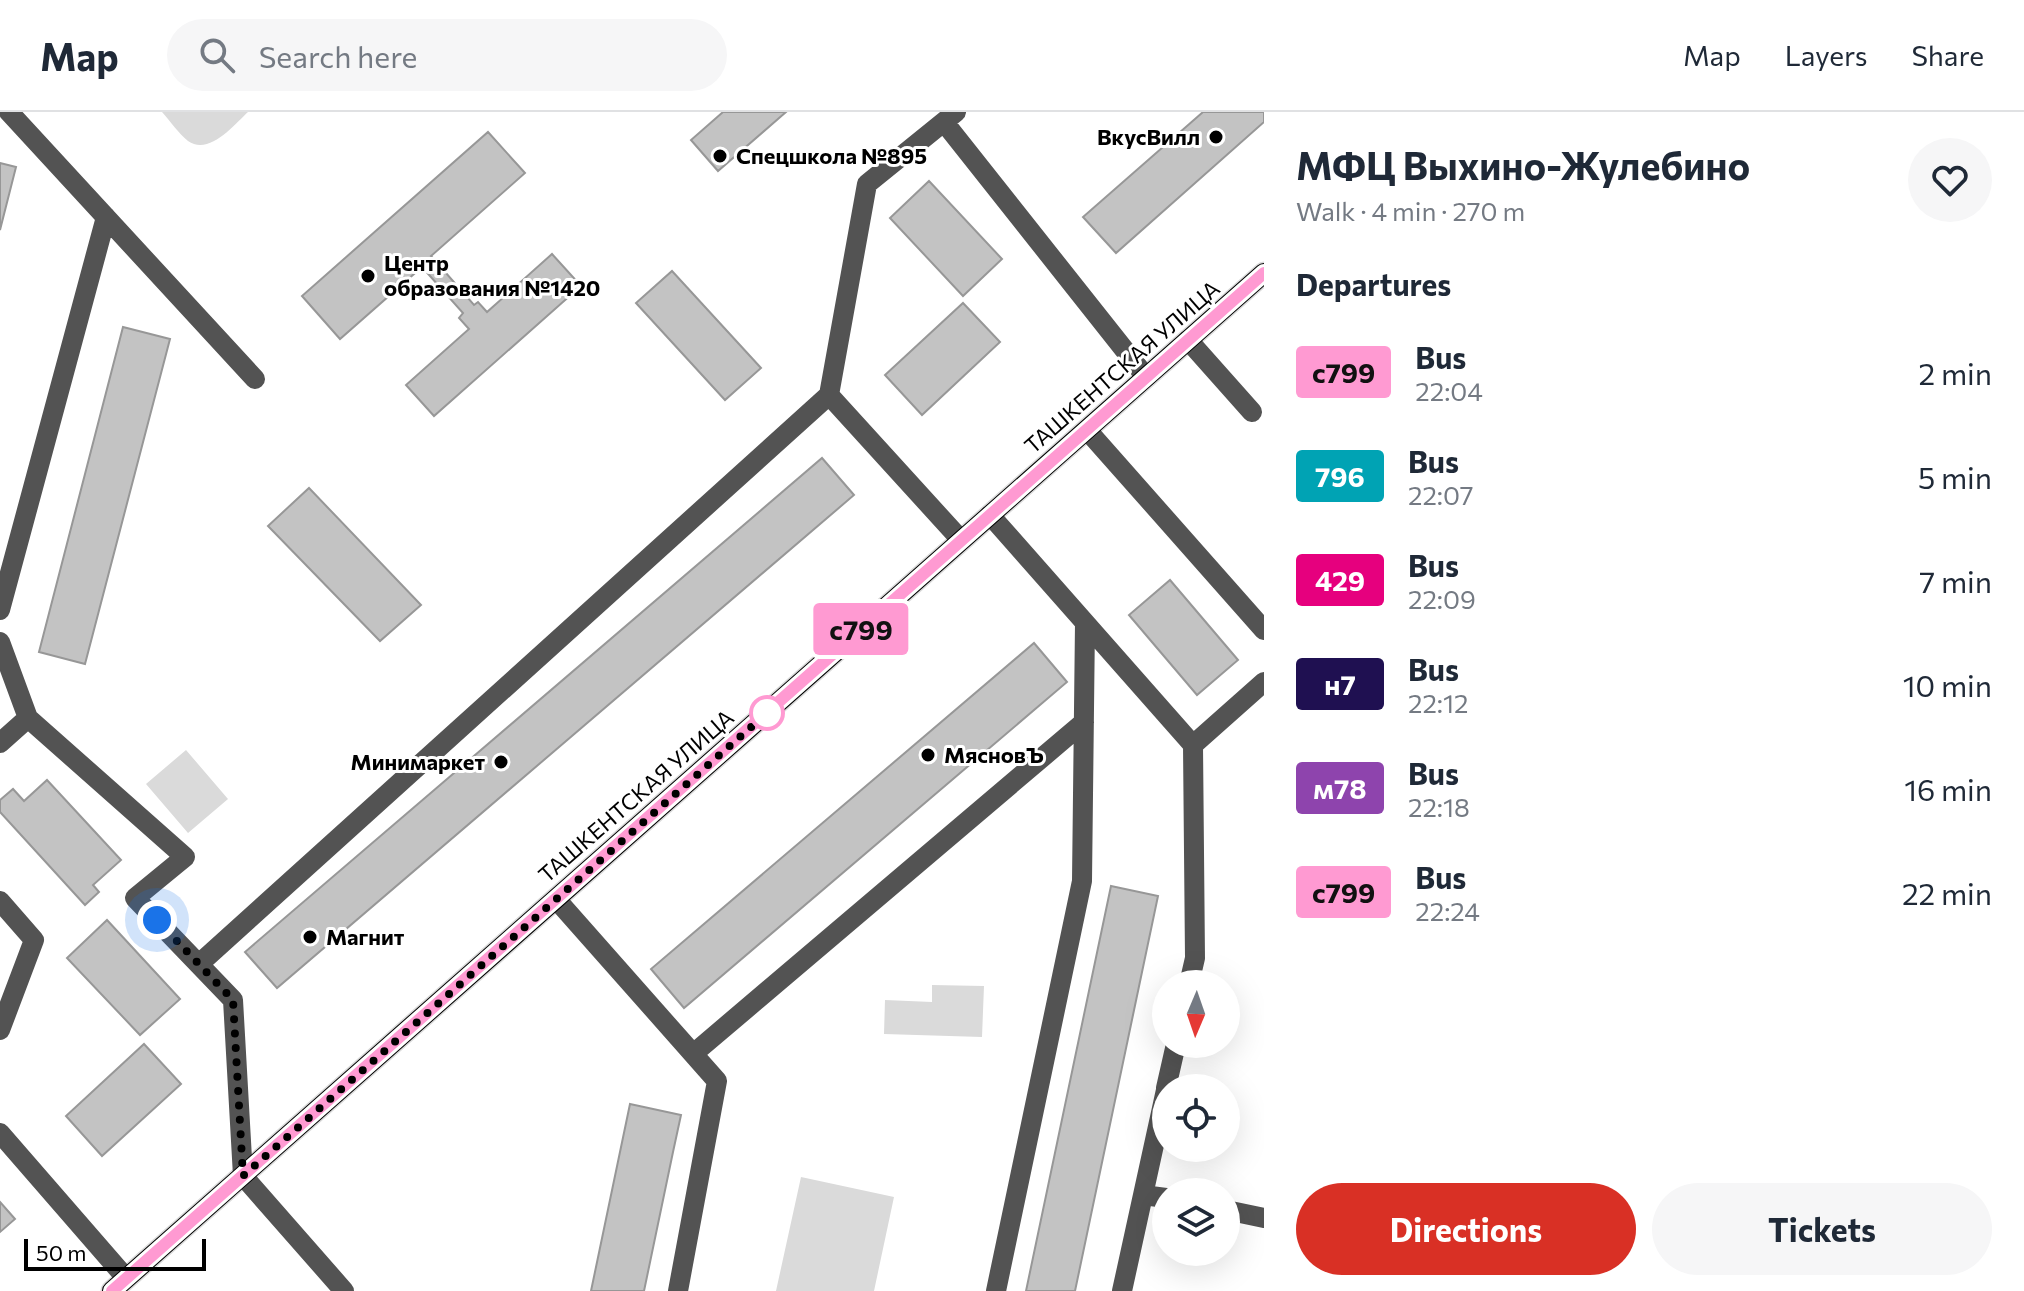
<!DOCTYPE html>
<meta charset="utf-8">
<style>
body{margin:0;font-family:Commissioner,sans-serif;background:#f6f6f7;color:#1f2937;height:100vh;display:flex;flex-direction:column;font-size:30px;white-space:nowrap}
*{box-sizing:border-box;margin:0}
p{font-size:26px;color:#747a83}
.icon{flex:none;width:44px;height:44px;fill:none;stroke:currentColor;stroke-width:2;stroke-linecap:round;stroke-linejoin:round}
.map{position:relative;flex:1;overflow:hidden}
.sheet{display:flex;flex-direction:column;background:#fff;width:760px}
.sheet>*{flex:none}
.badge{padding:0 16px;border-radius:6px;font-size:28px;line-height:52px}
.needle{width:52px;rotate:182deg}
.buttons{position:absolute;left:1152px;top:858px;display:grid;gap:16px}
.buttons a{display:grid;place-items:center;width:88px;height:88px;border-radius:50%;background:#fff;box-shadow:0 8px 32px #0002;font-size:40px}
.scale{position:absolute;left:24px;bottom:20px;width:182px;box-sizing:border-box;padding-left:8px;border:4px solid #000;border-top:0;font-size:22px;line-height:28px;white-space:nowrap;color:#000;-webkit-text-stroke:6px #fff;paint-order:stroke}
.you{position:absolute;width:40px;height:40px;margin:-20px;border:6px solid #fff;border-radius:50%;background:#1a73e8;box-shadow:0 0 0 12px #1a73e833}
.map>.badge{position:absolute;translate:-50% -50%;box-shadow:0 0 0 4px #fff}
h2{padding:0 32px;font-size:30px;line-height:72px}
.round{display:grid;place-items:center;flex:none;width:84px;height:84px;border-radius:42px;background:#f6f6f7}
.head{display:flex;align-items:center;justify-content:space-between;height:136px;padding:0 32px}
h1{font-size:38px;font-weight:700;line-height:60px}
.cta{display:flex;gap:16px;margin-top:auto;padding:16px 32px}
.cta a{flex:1;height:92px;border-radius:48px;background:#d93025;color:#fff;font-size:32px;font-weight:700;line-height:92px;text-align:center}
.cta a+a{background:#f6f6f7;color:#1f2937}
ul{padding:0;list-style:none}
li{display:flex;align-items:center;gap:24px;height:104px;padding:0 32px}
li div{flex:1}
li b{display:block;font-size:30px}
li em{font-style:normal}
li .badge{min-width:88px;font-weight:700;text-align:center}
header{display:flex;align-items:center;gap:48px;box-sizing:border-box;height:112px;padding:0 40px;background:#fff;border-bottom:2px solid #e0e1e3}
header strong{font-size:38px}
nav{display:flex;gap:44px;margin-inline-start:auto;font-size:28px}
.search{width:560px;height:72px;background:#f6f6f7;display:flex;align-items:center;gap:20px;box-sizing:border-box;padding:0 28px;border-radius:44px;color:#747a83;font-size:30px}
main{display:flex;flex:1;min-height:0}
.map>svg:first-child{display:block}
.green{fill:#dadada}
.building{fill:#c3c3c3;stroke:#979797;stroke-width:2}
.lines{fill:none;stroke-linecap:round;stroke-linejoin:round}
.major-casing{stroke:#dbdbdb;stroke-width:23}
.minor{stroke:#535353;stroke-width:20}
.major{stroke:#000;stroke-width:20}
.line-casing{stroke:#fff;stroke-width:18}
.line{stroke:#ff9ad2;stroke-width:12}
.walk{stroke:#000;stroke-width:8;stroke-dasharray:0 14.4}
.poi-dot{fill:#000;stroke:#fff;stroke-width:3}
.stop-dot{fill:#fff;stroke:#ff9ad2;stroke-width:4}
.labels{text-anchor:middle;stroke-width:6;stroke-linejoin:round;paint-order:stroke}
.poi-label{font-size:22px;font-weight:bold;fill:#000;stroke:#fff;text-anchor:start}
.street-label{font-size:22px;fill:#000;stroke:#fff}
</style>
<header>
<strong>Map</strong>
<div class="search"><svg class="icon" aria-label="search" viewBox="0 0 24 24"><circle cx="10" cy="10" r="6"/><path d="M15 15l6 6"/></svg>Search here</div>
<nav><a>Map</a><a>Layers</a><a>Share</a></nav>
</header>
<main>
<div class="map">
<svg width="1264" height="1179" viewBox="0 0 1264 1179">
<rect width="100%" height="100%" fill="#fff"/>
<path class="green" d="M162,0H248C234,13 209,44 188,29C179,22 170,9 162,0Z
M186,638L228,687L188,721L146,672Z
M932,873L984,874L982,925L884,922L885,888L932,890Z
M801,1065L894,1085L874,1179H776Z"/>
<path class="building" d="M723,0H786L718,59L691,28Z
M1203,0H1264V10L1116,141L1083,105Z
M488,20L525,61L431,144L474,193L478,190L487,200L552,142L581,174L434,304L406,273L469,217L459,206L463,201L422,155L340,227L302,184Z
M0,51L16,55L0,118Z
M929,69L1002,147L963,184L890,106Z
M672,159L761,256L725,288L636,191Z
M963,191L1000,230L922,303L885,263Z
M123,215L170,227L85,552L39,540Z
M822,346L854,383L277,876L245,840Z
M309,376L421,493L380,529L268,414Z
M1170,468L1238,548L1197,583L1129,503Z
M1034,531L1067,570L684,896L651,857Z
M47,668L121,748L93,773L99,780L85,793L0,700V688L13,677L24,689Z
M1111,774L1158,784L1075,1179H1026Z
M107,808L180,887L140,923L67,846Z
M144,932L181,972L102,1044L66,1004Z
M630,992L681,1003L673,1040L644,1179H591Z
M0,1090L15,1107L0,1120Z"/>
<g class="lines">
<g class="major-casing">
<path id="major" d="M112,1179L1264,161"/>
</g>
<path class="minor" d="M9,0L255,267
M944,10L1146,265
M1188,228L1252,300
M829,283L961,428
M1087,318L1264,518
M990,403L1193,633L1264,570
M0,498L106,105
M0,530L28,606
M0,631L28,606L185,745L135,786L233,888L243,1064L344,1179
M556,787L717,969L678,1179
M0,789L34,828L0,918
M199,852L829,283L867,72L956,0
M1189,872L1195,846L1193,633
M693,942L1084,610
M1166,976L1176,932
M0,1021L126,1166
M1143,1083L1166,1086
M1226,1098L1264,1106
M996,1179L1082,769L1085,511
M1122,1179L1166,978"/>
<use href="#major" class="major"/>
</g>
<g class="lines">
<g class="line-casing">
<path id="line" d="M112,1179L1264,161"/>
</g>
<use href="#line" class="line"/>
<path class="walk" d="M157,808L233,888L243,1064L767,601"/>
</g>
<g class="poi-dot">
<circle cx="1216" cy="25" r="8"/>
<circle cx="720" cy="44" r="8"/>
<circle cx="368" cy="164" r="8"/>
<circle cx="928" cy="643" r="8"/>
<circle cx="501" cy="650" r="8"/>
<circle cx="310" cy="825" r="8"/>
</g>
<circle class="stop-dot" cx="767" cy="601" r="16"/>
<g class="labels">
<g class="poi-label">
<text x="1200" y="33" text-anchor="end">ВкусВилл</text>
<text x="736" y="52">Спецшкола №895</text>
<text x="384" y="159">Центр<tspan x="384" dy="25">образования №1420</tspan></text>
<text x="944" y="651">МясновЪ</text>
<text x="485" y="658" text-anchor="end">Минимаркет</text>
<text x="326" y="833">Магнит</text>
</g>
<g class="street-label">
<text transform="translate(1122 255) rotate(-41)" y="8">ТАШКЕНТСКАЯ УЛИЦА</text>
<text transform="translate(636 684) rotate(-41)" y="8">ТАШКЕНТСКАЯ УЛИЦА</text>
</g>
</g>
</svg>
<div class="buttons">
<a><svg class="needle" viewBox="-14 -14 28 28"><path d="M0-13l5 13h-10z" fill="#e53935"/><path d="M0 13l5-13h-10z" fill="#747a83"/></svg></a>
<a><svg class="icon" aria-label="locate" viewBox="0 0 24 24"><circle cx="12" cy="12" r="6"/><path d="M12 2v4M12 18v4M2 12h4M18 12h4"/></svg></a>
<a><svg class="icon" aria-label="layers" viewBox="0 0 24 24"><path d="M12 4l9 5-9 5-9-5zM3 14l9 5 9-5"/></svg></a>
</div>
<div class="scale">50 m</div>
<div class="you" style="left:157px;top:808px"></div>
<b class="badge" style="left:861px;top:517px;background:#ff9ad2;color:#111">с799</b>
</div>
<section class="sheet">
<div class="head"><div><h1>МФЦ Выхино-Жулебино</h1><p>Walk · 4 min · 270 m</p></div><a class="round"><svg class="icon" aria-label="heart" viewBox="0 0 24 24"><path d="M12 20l-8-8c-3-5 5-10 8-4 3-6 11-1 8 4z"/></svg></a></div>
<h2>Departures</h2>
<ul>
<li><span class="badge" style="background:#ff9ad2;color:#111">с799</span><div><b>Bus</b><p>22:04</p></div><em>2 min</em></li>
<li><span class="badge" style="background:#00a3b4;color:#fff">796</span><div><b>Bus</b><p>22:07</p></div><em>5 min</em></li>
<li><span class="badge" style="background:#e6007e;color:#fff">429</span><div><b>Bus</b><p>22:09</p></div><em>7 min</em></li>
<li><span class="badge" style="background:#1f1051;color:#fff">н7</span><div><b>Bus</b><p>22:12</p></div><em>10 min</em></li>
<li><span class="badge" style="background:#8e44ad;color:#fff">м78</span><div><b>Bus</b><p>22:18</p></div><em>16 min</em></li>
<li><span class="badge" style="background:#ff9ad2;color:#111">с799</span><div><b>Bus</b><p>22:24</p></div><em>22 min</em></li>
</ul>
<div class="cta"><a>Directions</a><a>Tickets</a></div>
</section>
</main>
